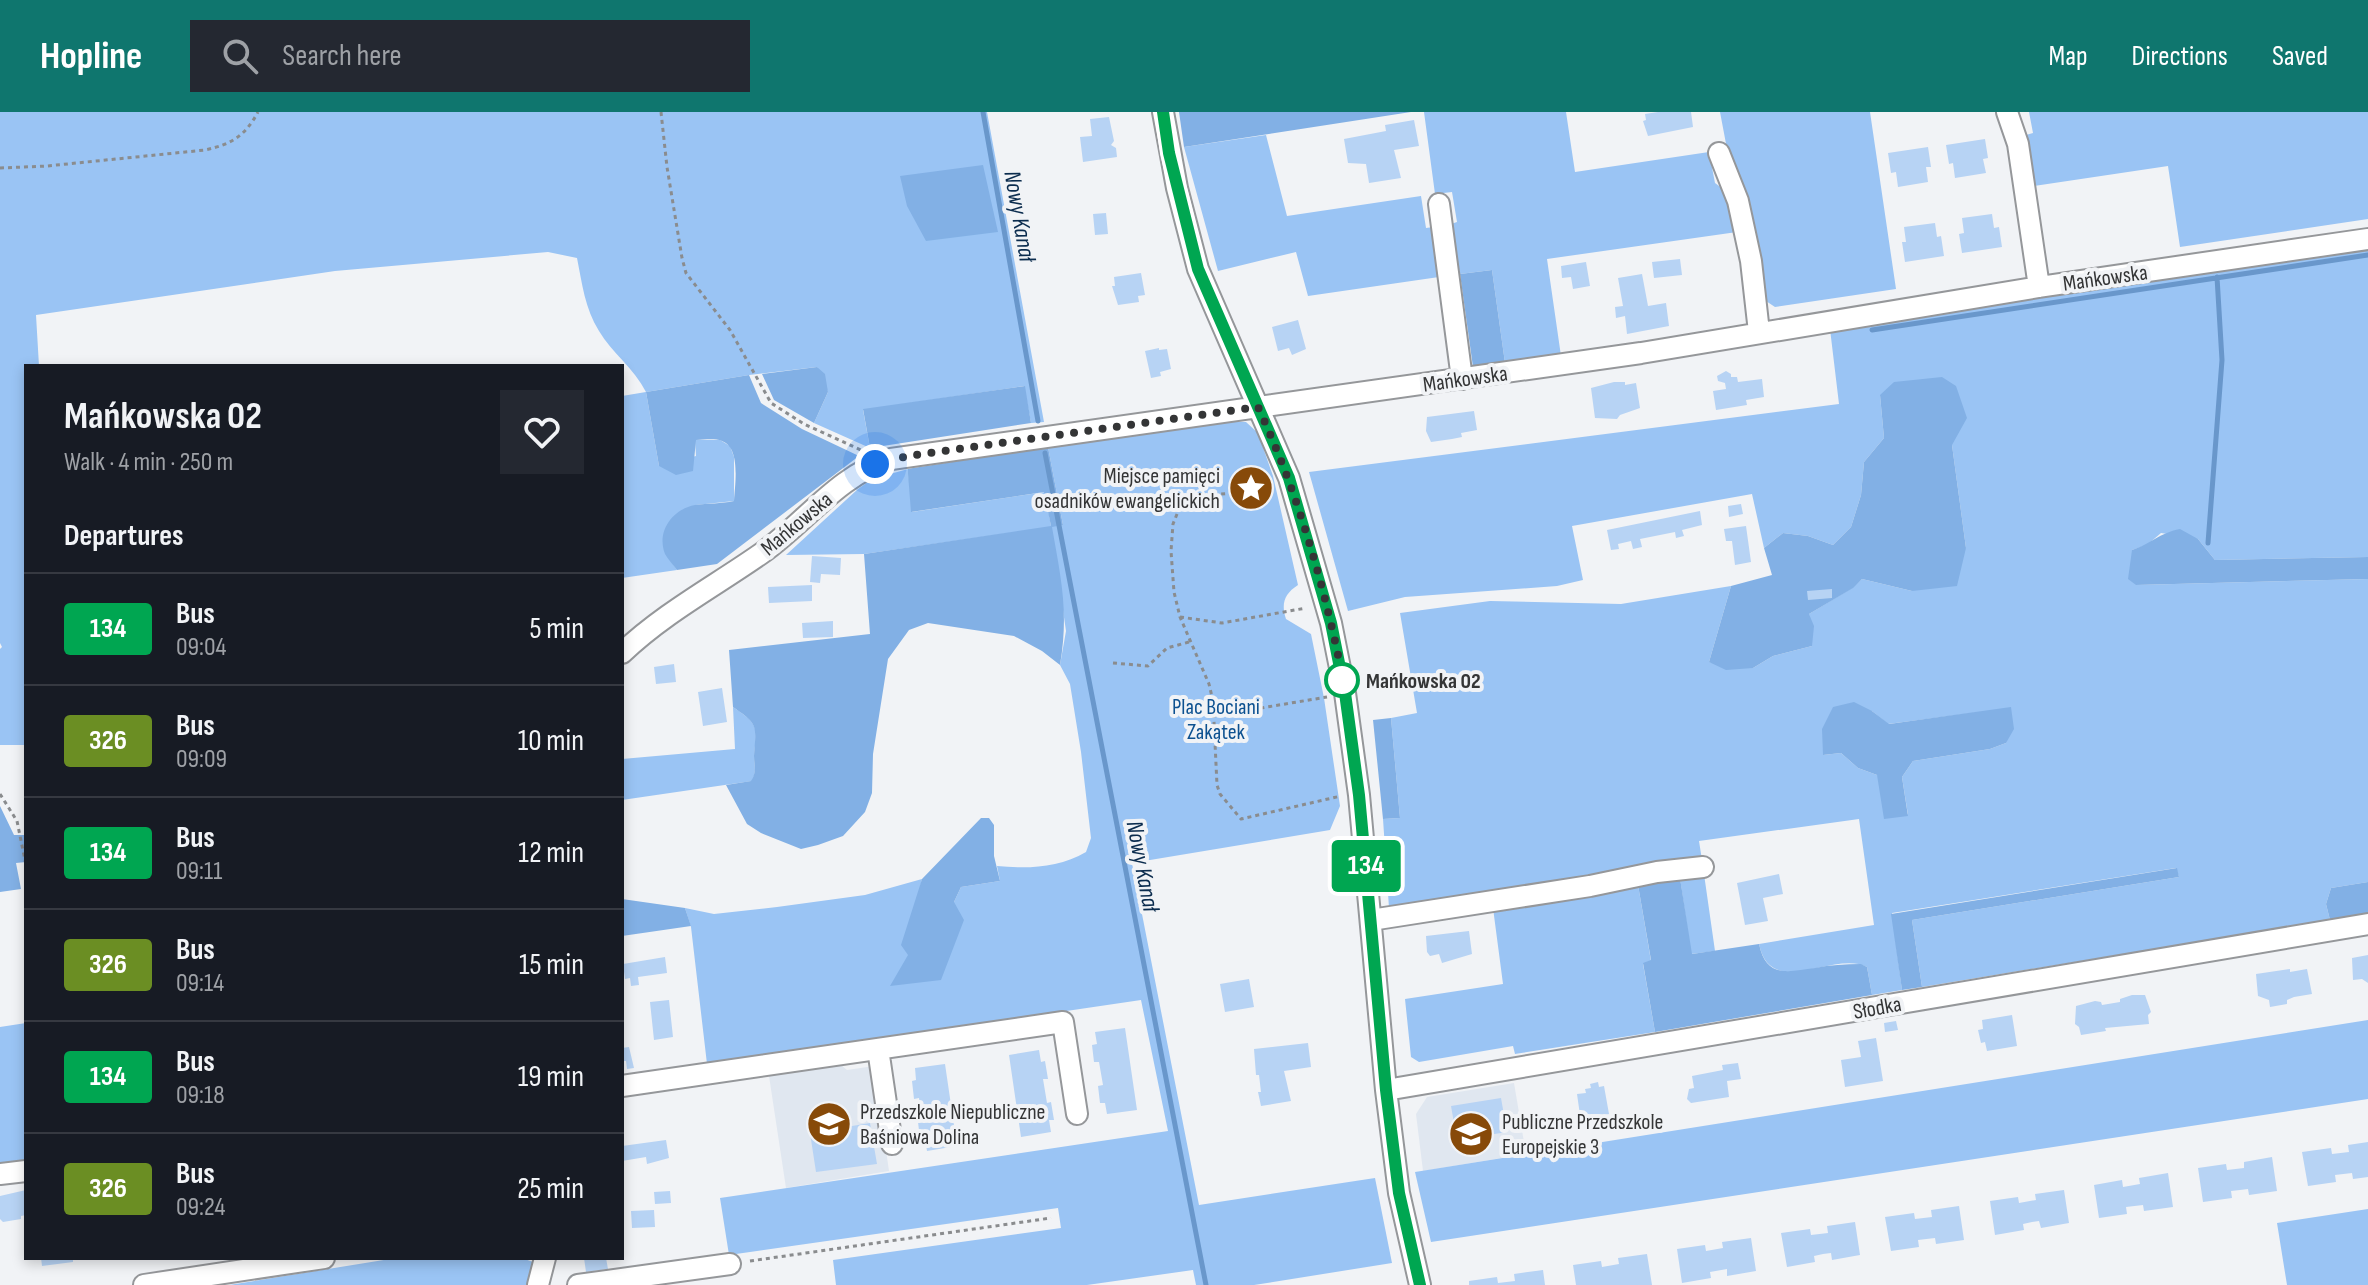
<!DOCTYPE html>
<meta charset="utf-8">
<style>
body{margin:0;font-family:"Sofia Sans Condensed",sans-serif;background:#242831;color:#f1f3f6;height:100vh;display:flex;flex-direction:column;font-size:30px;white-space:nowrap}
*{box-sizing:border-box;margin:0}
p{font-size:26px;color:#9ea1a6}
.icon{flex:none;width:44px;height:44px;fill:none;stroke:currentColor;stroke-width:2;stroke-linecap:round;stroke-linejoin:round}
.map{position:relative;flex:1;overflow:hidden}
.details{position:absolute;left:24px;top:252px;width:600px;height:896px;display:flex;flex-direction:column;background:#171b24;border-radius:0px;box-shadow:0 4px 12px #0003}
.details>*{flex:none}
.badge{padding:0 16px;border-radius:6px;font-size:28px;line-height:52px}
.you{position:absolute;width:40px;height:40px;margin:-20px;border:6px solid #fff;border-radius:50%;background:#1a73e8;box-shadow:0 0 0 12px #1a73e833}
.map>.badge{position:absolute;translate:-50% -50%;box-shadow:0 0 0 4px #fff}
h2{padding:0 40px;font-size:30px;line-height:72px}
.round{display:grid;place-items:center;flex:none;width:84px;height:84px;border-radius:0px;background:#242831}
.summary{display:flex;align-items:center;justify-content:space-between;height:136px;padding:0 40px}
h1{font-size:38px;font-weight:700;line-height:60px}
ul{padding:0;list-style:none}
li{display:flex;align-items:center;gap:24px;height:112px;padding:0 40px;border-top:2px solid #363941}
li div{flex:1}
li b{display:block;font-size:30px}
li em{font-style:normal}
li .badge{min-width:88px;font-weight:700;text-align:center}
header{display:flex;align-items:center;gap:48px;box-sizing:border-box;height:112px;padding:0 40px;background:#0f766e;color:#fff}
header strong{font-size:38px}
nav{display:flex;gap:44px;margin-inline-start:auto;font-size:28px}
.search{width:560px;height:72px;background:#242831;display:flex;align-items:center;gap:20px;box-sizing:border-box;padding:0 28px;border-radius:0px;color:#9ea1a6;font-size:30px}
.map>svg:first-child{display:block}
.built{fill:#e0e7f0}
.green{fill:#9ac4f4;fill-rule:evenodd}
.forest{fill:#82b0e5}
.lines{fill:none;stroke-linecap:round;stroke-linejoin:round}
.stream{stroke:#6997cb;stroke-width:5}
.building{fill:#b7d3f4}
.minor-casing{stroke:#95979a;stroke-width:24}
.path{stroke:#8a8c8e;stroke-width:3;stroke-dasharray:4 4;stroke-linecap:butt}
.minor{stroke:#fff;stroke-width:20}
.line-casing{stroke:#fff;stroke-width:18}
.line{stroke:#00a651;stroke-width:12}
.walk{stroke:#343536;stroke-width:8;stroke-dasharray:0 14.4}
.stop-dot{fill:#fff;stroke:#00a651;stroke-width:4}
.labels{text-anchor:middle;stroke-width:8;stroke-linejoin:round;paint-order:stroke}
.street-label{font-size:22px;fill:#343536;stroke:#f1f3f6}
.poi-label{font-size:22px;fill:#343536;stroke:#f1f3f6;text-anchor:start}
.stop-label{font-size:22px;font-weight:bold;fill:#343536;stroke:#f1f3f6;text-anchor:start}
.park-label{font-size:22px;fill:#0d5190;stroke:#f1f3f6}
.water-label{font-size:24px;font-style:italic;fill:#0b2c4e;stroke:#f1f3f6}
</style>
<header>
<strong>Hopline</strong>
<div class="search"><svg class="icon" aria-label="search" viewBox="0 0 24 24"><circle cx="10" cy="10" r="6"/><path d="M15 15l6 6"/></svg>Search here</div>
<nav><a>Map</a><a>Directions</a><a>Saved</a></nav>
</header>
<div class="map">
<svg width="2368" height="1173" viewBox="0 0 2368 1173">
<rect width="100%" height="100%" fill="#f1f3f6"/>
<path class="built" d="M841,953L847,958L874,954L889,1059L786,1076L769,964Z
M1514,971L1526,1042L1423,1059L1416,1002L1427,985Z"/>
<path class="green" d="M0,0H987L1044,310L1031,311L1024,274L863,298L870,336L814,311L828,280L817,255L749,263L646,280L659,354L696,344L695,328H720L730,334L734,345V389L696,393L666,442L677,458L622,466V284L646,280C634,256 612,241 599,219C585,197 582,171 577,146L548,140L335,159L36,203L39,254H26V633H0V537L2,535L0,531Z
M1424,0H1566L1575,60L1709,40L1715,71L1730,82L1737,120L1547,147L1561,244L1505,251L1492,158L1460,162L1451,112L1457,110L1452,80L1435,82Z
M1720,0H1870L1896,177L1775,195L1766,189L1755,116L1727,37Z
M2029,0H2368V107L2180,135L2168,54L2034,74L2026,23L2033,21Z
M1266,23L1287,104L1421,84L1426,116L1433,115L1439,165L1308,184L1296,140L1218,159L1184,35Z
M2368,136V445L2215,448L2198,427L2161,421L2147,433L2132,438L2136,473L2368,467V770L2331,776L2326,792L2330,808L1922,875L1912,808L2179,765L2176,756L1892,801L1902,878L1872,883L1867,855C1833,838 1771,889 1759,832L1874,813L1859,707L1699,729L1702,748L1389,796L1383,707L1400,706L1391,606L1417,601L1400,501L1490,489L1621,492L1731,474L1709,550L1753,556L1773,544L1812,534L1809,502L1852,476L1862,467L1912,479L1966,436L1952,333L1880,283L1884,326L1864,350L1861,383L1851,415L1833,433L1808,424L1783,421L1764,436L1752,382L1572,414L1583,468L1557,474L1405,485L1348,499L1309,360L1839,292L1830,217ZM2011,596L2006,631L1990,637L1913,649L1902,665L1908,703L1877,663L1858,656L1841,641L1823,643L1872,599L1888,612Z
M1226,309L1246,310L1258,321L1273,364L1298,473C1284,482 1281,492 1286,507L1311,522L1324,586L1340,694L1330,718L1132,751L1199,1093L1375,1066L1392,1151L1254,1173H1196L1193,1158L1087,1173H836L833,1148L1061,1116L1058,1096L729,1143L720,1086L1168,1019L1141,888L707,952L691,815L685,796L714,802L777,795L865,783L922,767L919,781L954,790L961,775L1000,769L997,754C1027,757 1059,756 1086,740L1091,726L1081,640L1070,572L1060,553L1066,519L1051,415L864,442L786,443L858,377L872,367L908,357L912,400L1045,380L1051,414L1063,413L1048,335Z
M733,595C759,613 757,613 754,644C754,654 757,659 752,669L622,688V647L735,637Z
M1704,762L1715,839L1691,842L1680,766Z
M1638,773L1651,849L1643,852L1655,920L1515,942L1513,934L1419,950L1411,945L1405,887L1503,872L1493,796Z
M2368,908V987L1431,1130L1415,1060Z
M26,911V1051L0,1055V915Z
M2368,1097V1173H2287L2277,1111Z
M396,1146H522L533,1150L528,1173H229Z"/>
<path class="forest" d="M1179,0H1411L1184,35Z
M983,53L998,120L926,129L907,94L900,64Z
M1492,158L1505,251L1473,255L1460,162Z
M817,255L825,262L828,280L814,311L774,288L762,262Z
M749,263L761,291L802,317L859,344L717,452L677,458C673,453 668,447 665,442C656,419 673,397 695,393C708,391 721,392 734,389C735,372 741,336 722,329C714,326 704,328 696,328L693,359L676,363L659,354L646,280Z
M1942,265L1956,274L1967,306L1952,333L1966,436L1957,474L1912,479L1862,467L1853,476L1809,502L1814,514L1812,534L1773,544L1753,556L1726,558L1709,550L1731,474L1772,463L1764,436L1783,421L1808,424L1833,433L1851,415L1861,383L1864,350L1884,326L1880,283L1894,270Z
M1025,274L1031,311L870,336L863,297Z
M1048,335L1063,413L1052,415C1061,467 1069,499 1060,553L1042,539L1014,524L928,511L909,518L888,547L873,642L872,681L865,700L843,724L818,733L801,737L761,721L747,712L726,673L751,669C757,660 754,654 754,644C756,613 759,613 733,595L729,538L870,522L864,442L1051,414L1044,380L911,400L908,362V357L913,356Z
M2180,417L2198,427L2215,448L2368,445V467L2136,473L2128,467L2132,438C2151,432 2159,421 2180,417Z
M1854,590L1872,599L1889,612L2011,595L2014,617L2006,631L1990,637L1913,649L1902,665L1908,704L1884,707L1877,663L1858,656L1841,641L1823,643L1822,617L1833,595Z
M1391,606L1400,706L1383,707L1373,608Z
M0,694L14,723H26V750L16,751L21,777L0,780Z
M981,706H989L994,713V744L1000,769L961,775L954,790L964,808L941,868L890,874L908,843L901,833L922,767Z
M2177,756L2179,765L1912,808L1922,875L1902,878L1891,802Z
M1680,766L1692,842L1759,832C1766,866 1787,860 1815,856C1830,853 1845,852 1861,852L1867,855L1872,883L1655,920L1643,851L1651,848L1638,773Z
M2368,770V801L2330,808L2326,792L2331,776Z
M622,787L685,796L691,814L622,824Z"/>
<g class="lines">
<path class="stream" d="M983,0L1038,309
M1872,218L2368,143
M1045,341L1206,1173
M2208,431L2222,248L2217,165"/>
</g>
<path class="building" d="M1658,0H1691L1693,15L1648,24L1643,9L1646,8L1645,2Z
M1109,5L1114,29L1111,33L1116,36L1117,45L1083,50L1080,25L1092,24L1090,7Z
M1414,8L1419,34L1394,38L1401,66L1369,71L1366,52L1348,51L1344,27L1386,19L1385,13Z
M1985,27L1988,46L1983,47L1986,61L1955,66L1953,51L1949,52L1946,33Z
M1928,35L1931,55H1926L1928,70L1898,75L1896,60L1891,61L1888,41Z
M1106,101L1108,122L1095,123L1093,102Z
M1992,102L1994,116L1999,115L2002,135L1962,141L1959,122L1964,121L1962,106Z
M1935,111L1937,125L1941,124L1944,144L1905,150L1902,130H1906L1904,115Z
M1680,147L1682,163L1654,166L1652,150Z
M1586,150L1590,174L1573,177L1571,165L1562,166L1561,154Z
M1141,161L1145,183L1138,184L1139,190L1118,193L1112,174H1115L1114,165Z
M1642,162L1648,194L1666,191L1669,214L1627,222L1625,204L1616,206L1615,195L1623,194L1618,166Z
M1298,208L1306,237L1292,243L1289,236L1278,239L1272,215Z
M1159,236V238L1167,237L1171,257L1160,260L1161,264L1151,266L1145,239Z
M1726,259L1731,262V265H1737L1738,270L1762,267L1764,285L1746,288L1747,293L1716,298L1713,279L1726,277L1725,271L1718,269L1717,264Z
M1614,270H1625V273L1636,271L1640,296L1620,303L1617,307L1595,306L1591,276Z
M1474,299L1477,318L1461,321L1462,325L1452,327L1431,330L1426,319L1427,305Z
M1741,392L1743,402L1729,405L1728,394Z
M1700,399L1702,413L1682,418L1684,424L1676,426L1675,420L1640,427L1642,435L1633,437L1631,429L1618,432L1619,437L1611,438L1607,418Z
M1746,414L1751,450L1735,453L1732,429H1726L1724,417Z
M812,444L841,446L840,463L821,462L820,471L810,470Z
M812,473V489L769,491L768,475Z
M1832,477V486L1808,488L1807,479Z
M833,509V525L803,526L802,511Z
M674,552L676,570L656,572L654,555Z
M722,576L727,610L703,614L698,580Z
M1779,762L1783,782L1763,786L1768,809L1745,813L1737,771Z
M1469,819L1472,842L1442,851L1439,842L1430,844L1427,840L1426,824Z
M2368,843V871L2362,867L2353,868L2352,846Z
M665,845L667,861L638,865L639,873L631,874L630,866L625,867L623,852Z
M2290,857V860L2307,857L2312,882L2294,885L2287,888V892L2270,895L2269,888L2258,884L2256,862Z
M1249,867L1254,895L1225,900L1220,872Z
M2132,883H2145L2151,900L2148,903L2149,912L2105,916L2106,919L2081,923L2079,915L2075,912L2076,894L2095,889L2101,890L2102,893L2120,890V887Z
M669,888L673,925L654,928L650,890Z
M2012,903L2017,934L1987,939L1985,930L1981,931L1978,918L1983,917L1982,908Z
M1896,909L1898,918L1885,920L1884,911Z
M1125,916L1137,998L1107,1002L1105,991H1100L1098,974L1103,973L1099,950H1094L1092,933L1097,932L1095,920Z
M1876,926L1883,969L1845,975L1841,948L1861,945L1858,929Z
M1308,931L1311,955L1284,959L1291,989L1261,994L1258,980H1261L1259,963H1256L1254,937Z
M629,935L634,956L627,957L626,949H622V936Z
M1039,938L1041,950L1045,949L1048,967H1043L1047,991L1051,990L1054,1008H1049L1051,1020L1021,1025L1009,943Z
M1738,951L1741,967L1727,969L1729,985L1691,991L1687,987L1689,977L1694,976L1692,964L1723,958L1722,953Z
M945,952L957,1034L927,1039L925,1027H920L918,1010L922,1009L919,986L914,987L912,969L916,968L915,956Z
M1598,970L1599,975L1604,974L1609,1002L1590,1006L1589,1002L1580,1003L1577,982L1586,981L1585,977L1591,976L1590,972Z
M1501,986L1507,1020L1457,1028L1451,994Z
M870,1011L877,1052L816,1060L810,1021Z
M666,1028L669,1046L647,1052L646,1045L622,1049V1034Z
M2368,1030V1065L2353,1067L2352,1061L2335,1063L2336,1070L2308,1074L2302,1040L2331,1036L2332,1042L2349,1040L2348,1033Z
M2272,1045L2277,1079L2249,1083L2248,1077L2240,1078L2231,1079L2232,1086L2203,1090L2198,1056L2226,1052L2227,1058L2244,1056V1050Z
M2168,1061L2173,1095L2144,1099L2143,1093L2126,1095L2127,1102L2099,1106L2094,1073L2122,1068L2123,1075L2140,1072L2139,1066Z
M26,1078V1103L21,1104V1107L3,1110L0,1107V1084Z
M2064,1078L2069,1111L2041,1116L2039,1109L2032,1110L2023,1112L2024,1118L1995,1123L1990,1089L2018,1085L2019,1091L2036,1088L2035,1082Z
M670,1079L671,1091L655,1092L654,1080Z
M1959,1094L1964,1128L1936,1132L1935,1126L1918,1128L1919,1135L1891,1139L1885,1105L1914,1101L1915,1107L1932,1105L1931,1098Z
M654,1098L655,1115L632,1116L631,1099Z
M1855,1110L1860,1143L1832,1148L1831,1141L1823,1142L1814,1144L1815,1150L1787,1155L1781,1121L1810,1117L1811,1123L1828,1121L1827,1114Z
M1751,1126L1756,1159L1727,1164V1157L1710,1160L1711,1166L1682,1171L1677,1137L1705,1133L1706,1139L1723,1136L1722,1130Z
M1647,1142L1652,1173H1576L1573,1153L1601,1149L1602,1155L1619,1152L1618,1146Z
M41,1146H73V1150L42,1154Z
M584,1146H606L608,1157L586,1160Z
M1543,1158L1545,1173H1469V1169L1497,1165L1498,1171L1515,1169L1514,1162Z"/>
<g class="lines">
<g class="minor-casing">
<path id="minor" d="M1163,0L1177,76L1198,157L1289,366L1331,511L1345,581L1359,683L1386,978L1399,1081L1420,1173
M2007,0L2018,32L2039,175
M1719,41L1738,89L1751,149L1759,220
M1439,92L1462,267
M622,541C664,501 715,474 762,441C806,410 838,363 891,347L1641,241L2039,175L2368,127
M1371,808L1590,774L1657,760L1703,755
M878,937L892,1032
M622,974L1063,910L1077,1002
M1386,978L2368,812
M0,1062L26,1059
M144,1173L324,1146
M538,1173L545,1146
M578,1173L730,1152"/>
</g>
<path class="path" d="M661,0L667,55L682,146L686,161L730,218L771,291L804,312L861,338
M0,56L47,54L205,38C232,32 245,24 258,0
M1273,378L1196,384L1179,397L1173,412L1171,439L1174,480L1180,505L1209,572L1213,589L1217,673L1220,682L1241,707L1341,684
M1180,505L1222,511L1306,496
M1113,551L1148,554L1167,536L1189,530
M1213,604L1327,585
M0,682L17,709L26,753
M750,1149L1051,1106"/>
<use href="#minor" class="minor"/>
</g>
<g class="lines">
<g class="line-casing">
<path id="line" d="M1163,0L1169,41L1198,157L1289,366L1331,511L1345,581L1359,683L1386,978L1399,1081L1420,1173"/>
</g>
<use href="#line" class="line"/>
<path class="walk" d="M875,352L908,344L1258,295C1287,357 1308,421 1325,487C1331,512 1340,547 1342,568"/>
</g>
<defs>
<g id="sight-disc" transform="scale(2.3)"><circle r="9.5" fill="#874a09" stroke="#f1f3f6"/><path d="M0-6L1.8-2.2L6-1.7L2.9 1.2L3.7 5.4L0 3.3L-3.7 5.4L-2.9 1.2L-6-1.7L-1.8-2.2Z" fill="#fff"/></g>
<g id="school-disc" transform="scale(2.3)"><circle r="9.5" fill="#874a09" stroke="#f1f3f6"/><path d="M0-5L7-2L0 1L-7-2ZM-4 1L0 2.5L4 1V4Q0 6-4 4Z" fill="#fff"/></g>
</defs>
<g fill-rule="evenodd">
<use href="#sight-disc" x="1251" y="376"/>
<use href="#school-disc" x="829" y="1012"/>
<use href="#school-disc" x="1471" y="1022"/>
</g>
<circle class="stop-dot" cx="1342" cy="568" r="16"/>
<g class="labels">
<g class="street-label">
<text transform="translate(2105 165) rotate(-8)" y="8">Mańkowska</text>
<text transform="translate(1465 266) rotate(-8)" y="8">Mańkowska</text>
<text transform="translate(796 411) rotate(-40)" y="8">Mańkowska</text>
<text transform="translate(1877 895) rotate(-10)" y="8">Słodka</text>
</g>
<g class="poi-label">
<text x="1220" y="371" text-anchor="end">Miejsce pamięci<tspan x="1220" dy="25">osadników ewangelickich</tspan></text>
<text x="860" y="1007">Przedszkole Niepubliczne<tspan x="860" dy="25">Baśniowa Dolina</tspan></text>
<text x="1502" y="1017">Publiczne Przedszkole<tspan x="1502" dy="25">Europejskie 3</tspan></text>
</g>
<g class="stop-label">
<text x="1366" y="576">Mańkowska 02</text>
</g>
<g class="park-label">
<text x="1216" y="602">Plac Bociani<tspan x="1216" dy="25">Zakątek</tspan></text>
</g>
<g class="water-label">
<text transform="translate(1020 104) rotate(80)" y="8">Nowy Kanał</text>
<text transform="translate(1143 754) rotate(79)" y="8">Nowy Kanał</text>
</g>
</g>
</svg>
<div class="you" style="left:875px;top:352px"></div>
<b class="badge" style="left:1366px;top:754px;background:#00a651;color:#fff">134</b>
<section class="details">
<div class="summary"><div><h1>Mańkowska 02</h1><p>Walk · 4 min · 250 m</p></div><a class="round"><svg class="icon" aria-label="heart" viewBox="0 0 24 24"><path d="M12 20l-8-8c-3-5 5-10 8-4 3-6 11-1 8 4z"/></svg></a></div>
<h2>Departures</h2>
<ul>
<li><span class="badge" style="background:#00a651;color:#fff">134</span><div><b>Bus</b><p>09:04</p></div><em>5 min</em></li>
<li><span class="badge" style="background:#6b8e23;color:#fff">326</span><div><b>Bus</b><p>09:09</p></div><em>10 min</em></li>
<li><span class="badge" style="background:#00a651;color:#fff">134</span><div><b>Bus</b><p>09:11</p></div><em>12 min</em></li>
<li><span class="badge" style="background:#6b8e23;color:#fff">326</span><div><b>Bus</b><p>09:14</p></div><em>15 min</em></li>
<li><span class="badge" style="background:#00a651;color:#fff">134</span><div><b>Bus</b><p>09:18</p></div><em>19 min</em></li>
<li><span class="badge" style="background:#6b8e23;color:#fff">326</span><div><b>Bus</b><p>09:24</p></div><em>25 min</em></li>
</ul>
</section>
</div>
